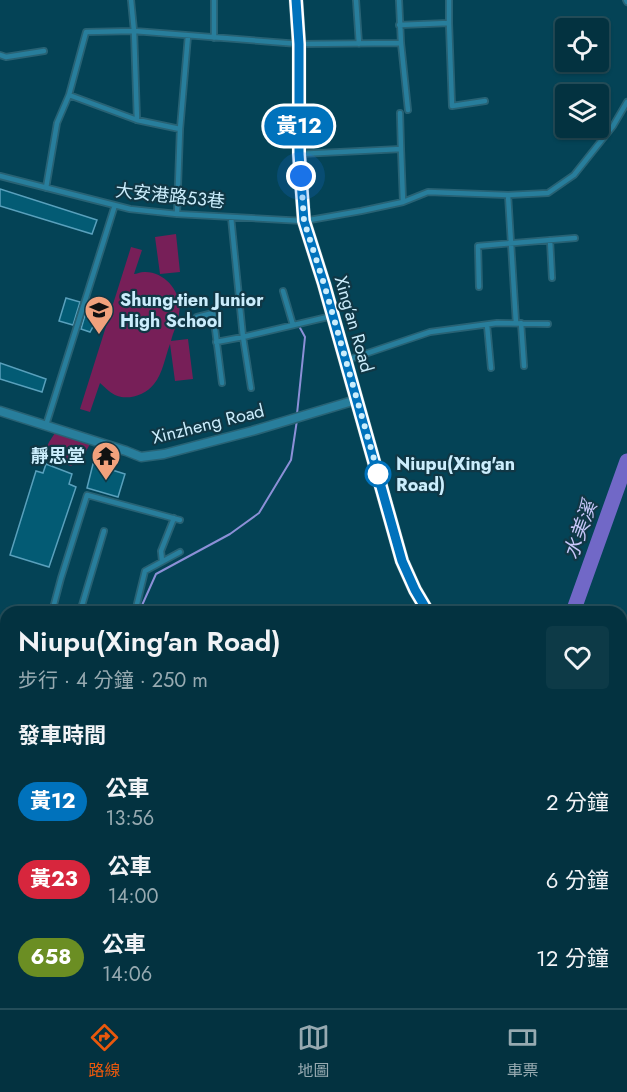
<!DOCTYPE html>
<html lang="zh-TW">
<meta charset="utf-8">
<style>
body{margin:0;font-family:Jost,"Noto Sans TC",sans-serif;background:#0d3a47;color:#f1f3f6;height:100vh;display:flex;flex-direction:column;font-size:22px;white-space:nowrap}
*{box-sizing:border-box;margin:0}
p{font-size:20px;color:#97aab1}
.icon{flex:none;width:33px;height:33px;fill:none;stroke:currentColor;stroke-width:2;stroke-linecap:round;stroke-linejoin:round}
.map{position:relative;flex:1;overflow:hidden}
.details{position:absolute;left:0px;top:606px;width:627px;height:402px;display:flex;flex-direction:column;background:#033240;border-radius:18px 18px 0 0;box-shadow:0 2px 4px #0004,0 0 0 2px #244d59}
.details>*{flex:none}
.badge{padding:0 12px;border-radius:20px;font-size:21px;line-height:39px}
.tools{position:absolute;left:555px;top:18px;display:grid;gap:12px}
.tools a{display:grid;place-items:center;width:54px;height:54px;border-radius:6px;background:#033240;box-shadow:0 2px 4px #0004,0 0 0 2px #244d59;font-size:30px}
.you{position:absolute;width:30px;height:30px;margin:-15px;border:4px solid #fff;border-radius:50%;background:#1a73e8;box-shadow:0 0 0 9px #1a73e833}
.map>.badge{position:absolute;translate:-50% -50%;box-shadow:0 0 0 3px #fff}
h2{padding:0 18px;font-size:22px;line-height:54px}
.round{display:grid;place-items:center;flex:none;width:63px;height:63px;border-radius:6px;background:#0d3a47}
.headline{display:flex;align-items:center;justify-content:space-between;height:102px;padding:0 18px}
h1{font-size:28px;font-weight:600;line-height:45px}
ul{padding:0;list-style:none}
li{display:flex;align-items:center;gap:18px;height:78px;padding:0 18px}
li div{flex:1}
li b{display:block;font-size:22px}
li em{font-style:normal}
li .badge{min-width:66px;font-weight:700;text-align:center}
.tab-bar{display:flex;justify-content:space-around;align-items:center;height:84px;border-top:2px solid #244d59;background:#033240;font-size:16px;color:#97aab1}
.tab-bar a{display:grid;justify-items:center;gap:3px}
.tab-bar .current{color:#ea580c}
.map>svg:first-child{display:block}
.grass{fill:#771f58}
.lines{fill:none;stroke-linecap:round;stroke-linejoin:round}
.stream{stroke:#8c90d7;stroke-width:2}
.river{stroke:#7168c7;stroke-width:15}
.building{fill:#035b74;stroke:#59a0bc;stroke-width:1.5}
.lane-casing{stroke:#286274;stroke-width:8}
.street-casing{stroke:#286274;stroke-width:11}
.secondary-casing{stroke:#286274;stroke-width:15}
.path{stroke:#548799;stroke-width:1.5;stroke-dasharray:6 3;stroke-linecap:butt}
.lane{stroke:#287e9c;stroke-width:4.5}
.street{stroke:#287e9c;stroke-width:8}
.secondary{stroke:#309fc4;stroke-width:12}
.line-casing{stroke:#fff;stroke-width:14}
.line{stroke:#0072bc;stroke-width:9}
.walk{stroke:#cbedfc;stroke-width:6;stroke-dasharray:0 10.8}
.stop-dot{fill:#fff;stroke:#0072bc;stroke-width:3}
.labels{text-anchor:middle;stroke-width:4.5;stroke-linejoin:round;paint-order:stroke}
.street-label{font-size:18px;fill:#cbedfc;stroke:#103745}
.poi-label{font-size:18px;font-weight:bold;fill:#cbedfc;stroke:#103745;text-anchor:start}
.stop-label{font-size:18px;font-weight:bold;fill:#cbedfc;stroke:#103745;text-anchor:start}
.water-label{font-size:20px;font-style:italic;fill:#c7c6f8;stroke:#103745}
</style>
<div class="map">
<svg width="627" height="1008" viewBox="0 0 627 1008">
<rect width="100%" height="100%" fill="#044356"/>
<path class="grass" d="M176,234L180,272L160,274L155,237Z
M131,247L142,250L134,274C137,274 140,272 144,272C165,271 183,293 179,314C178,323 173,332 171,341L188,339L193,379L175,381L170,344C165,357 163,373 154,384C146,395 127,401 115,395C109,392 105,387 100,383L90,412L80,409Z
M55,433L90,444L81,460L71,466L51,460C43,448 48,444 55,433Z"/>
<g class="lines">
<path class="stream" d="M297,414L305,337L299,326
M139,612L156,574L230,534L259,513L291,460L297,420
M0,962L2,959L6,957"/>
<path class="river" d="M573,612L627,461
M483,1002L485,1008"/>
</g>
<path class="building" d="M0,189L97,220L92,234L0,206Z
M66,298L80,302L73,325L59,321Z
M88,305L98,307L96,321L90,332L81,329Z
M0,363L46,379L42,392L0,379Z
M46,464L72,474L69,484L76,487L49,567L10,555L36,471L43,473Z
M93,464L125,474L118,497L87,488Z"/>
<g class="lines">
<g class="lane-casing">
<path id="lane" d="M131,0L134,31L137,120
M214,0V38
M356,0L359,44
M626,0L627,2
M449,23L452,106L485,101
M399,25L449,23V0
M401,43L408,110
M0,55L6,57L44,51
M69,95L137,120L180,129
M400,113L401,149
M0,176L130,209L177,214L304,221L361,211L403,202L401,149L299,154
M46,188L57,123L69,95L86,32L134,31L299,44L401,43L399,0
M508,195L516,323
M403,202L428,192L508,195L548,193L574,175L613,126L627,102
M177,214L180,129L188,36
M231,217L243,337L251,388
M550,240L552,278
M479,287L478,246L575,238
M283,291L293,325
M197,317L213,313L222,383
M521,323L524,366
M487,325L491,368
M216,342L243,337L332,316
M347,360L430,332L497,323L548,324
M46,425L114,208
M162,561L161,551L174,518
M52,612L61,578L87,495L180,520
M80,612L104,531
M135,612L145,571L180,552
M2,740L6,709
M621,810L627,804
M463,1002L465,1008"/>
</g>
<g class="street-casing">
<path id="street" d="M0,411L126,451L141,457L164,454L252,431L356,400"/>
</g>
<g class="secondary-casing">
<path id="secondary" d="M296,0L299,44V154L304,221L324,284L402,561L415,590L428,612
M621,850L627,857
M577,1002L578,1008"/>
</g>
<path class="path" d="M276,1002L281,1008"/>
<use href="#lane" class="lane"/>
<use href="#street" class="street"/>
<use href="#secondary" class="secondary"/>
</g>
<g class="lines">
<g class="line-casing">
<path id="line" d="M296,0L299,44V154L304,221L324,284L402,561L415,590L428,612"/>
</g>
<use href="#line" class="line"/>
<path class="walk" d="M301,176L304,221L324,284L380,480L378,474"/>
</g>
<defs>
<g id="school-pin" transform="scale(1.5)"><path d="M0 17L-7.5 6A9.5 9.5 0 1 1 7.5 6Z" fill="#f1a17c" stroke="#103745"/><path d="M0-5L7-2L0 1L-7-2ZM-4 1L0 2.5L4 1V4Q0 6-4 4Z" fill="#111"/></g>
<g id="temple-pin" transform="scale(1.5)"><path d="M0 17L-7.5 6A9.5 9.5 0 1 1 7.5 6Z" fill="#f1a17c" stroke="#103745"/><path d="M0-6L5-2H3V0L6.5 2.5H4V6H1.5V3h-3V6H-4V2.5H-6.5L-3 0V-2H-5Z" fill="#111"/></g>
</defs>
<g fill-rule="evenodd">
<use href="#school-pin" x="99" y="310"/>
<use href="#temple-pin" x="106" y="456"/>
</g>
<circle class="stop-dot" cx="378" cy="474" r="12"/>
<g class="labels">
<g class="street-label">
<text transform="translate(170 196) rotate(6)" y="6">大安港路53巷</text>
<text transform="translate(354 324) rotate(74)" y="6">Xing’an Road</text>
<text transform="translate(208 424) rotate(-14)" y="6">Xinzheng Road</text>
</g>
<g class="poi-label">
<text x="120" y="306">Shung-tien Junior<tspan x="120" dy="21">High School</tspan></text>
<text x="85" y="462" text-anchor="end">靜思堂</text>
</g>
<g class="stop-label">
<text x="396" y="470">Niupu(Xing'an<tspan x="396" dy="21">Road)</tspan></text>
</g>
<g class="water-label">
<text transform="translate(580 530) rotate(-70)" y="7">水美溪</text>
</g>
</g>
</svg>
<div class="tools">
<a><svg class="icon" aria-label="locate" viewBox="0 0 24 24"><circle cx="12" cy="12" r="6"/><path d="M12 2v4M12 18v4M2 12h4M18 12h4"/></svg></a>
<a><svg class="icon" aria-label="layers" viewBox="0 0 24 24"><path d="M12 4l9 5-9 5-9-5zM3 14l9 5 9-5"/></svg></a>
</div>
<div class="you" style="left:301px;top:176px"></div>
<b class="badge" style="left:299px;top:126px;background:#0072bc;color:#fff">黃12</b>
<section class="details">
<div class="headline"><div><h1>Niupu(Xing'an Road)</h1><p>步行 · 4 分鐘 · 250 m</p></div><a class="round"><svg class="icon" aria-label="heart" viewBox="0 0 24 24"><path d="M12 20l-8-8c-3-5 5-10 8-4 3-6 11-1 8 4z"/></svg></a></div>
<h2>發車時間</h2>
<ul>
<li><span class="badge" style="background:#0072bc;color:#fff">黃12</span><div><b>公車</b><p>13:56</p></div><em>2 分鐘</em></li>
<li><span class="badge" style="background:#d7263d;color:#fff">黃23</span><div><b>公車</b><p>14:00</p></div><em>6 分鐘</em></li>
<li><span class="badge" style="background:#6b8e23;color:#fff">658</span><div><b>公車</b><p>14:06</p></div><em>12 分鐘</em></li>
</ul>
</section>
</div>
<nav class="tab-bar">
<a class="current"><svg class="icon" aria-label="directions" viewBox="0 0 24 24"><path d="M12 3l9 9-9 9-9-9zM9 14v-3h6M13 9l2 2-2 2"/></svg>路線</a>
<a><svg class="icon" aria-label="map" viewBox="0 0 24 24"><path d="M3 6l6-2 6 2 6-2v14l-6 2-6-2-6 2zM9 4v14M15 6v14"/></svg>地圖</a>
<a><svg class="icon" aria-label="tickets" viewBox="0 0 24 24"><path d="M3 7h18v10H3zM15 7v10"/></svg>車票</a>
</nav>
